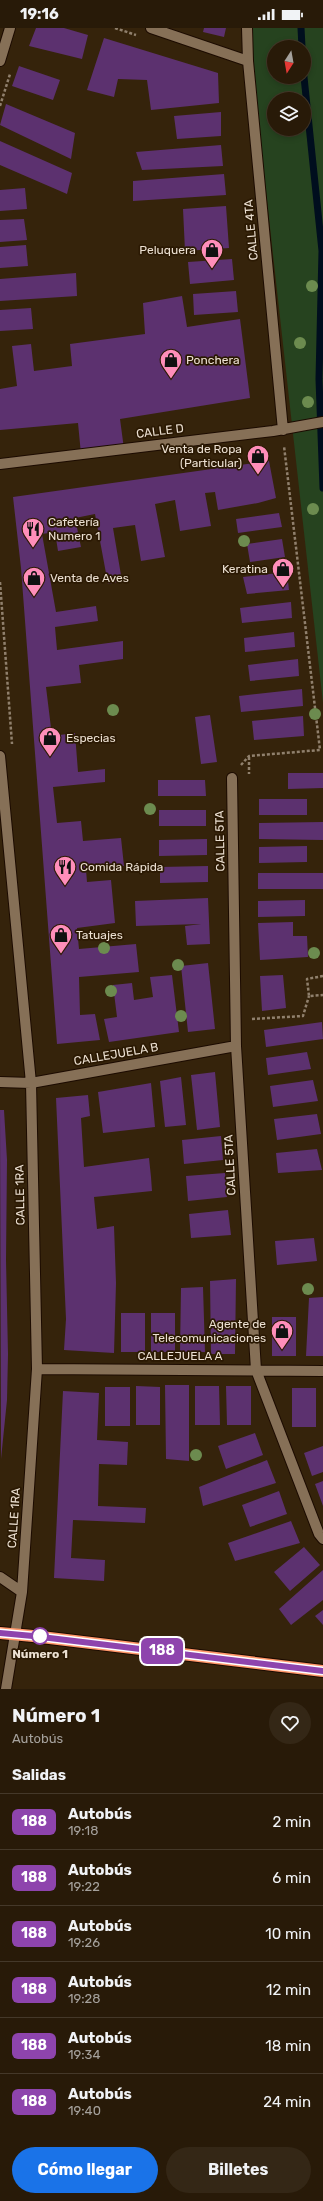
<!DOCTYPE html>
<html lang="es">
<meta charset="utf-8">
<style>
body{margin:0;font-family:Rubik,sans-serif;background:#342716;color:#f1f3f6;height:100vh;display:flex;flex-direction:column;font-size:15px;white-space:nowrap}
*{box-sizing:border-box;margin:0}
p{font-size:13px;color:#a5a19c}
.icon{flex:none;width:22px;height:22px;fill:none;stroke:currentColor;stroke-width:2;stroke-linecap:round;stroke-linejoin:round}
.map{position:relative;height:1661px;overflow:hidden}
.panel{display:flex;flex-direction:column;background:#281a08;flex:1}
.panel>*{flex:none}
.badge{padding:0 8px;border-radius:6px;font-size:14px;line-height:26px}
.needle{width:26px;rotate:191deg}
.controls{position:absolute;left:267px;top:12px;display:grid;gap:8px}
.controls a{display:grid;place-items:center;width:44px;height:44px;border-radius:50%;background:#281a08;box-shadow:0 2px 6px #0003,0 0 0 1px #443829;font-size:20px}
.map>.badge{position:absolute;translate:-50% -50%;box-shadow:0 0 0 2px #fff}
h2{padding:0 12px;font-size:15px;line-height:36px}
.round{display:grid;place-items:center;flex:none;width:42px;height:42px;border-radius:21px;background:#342716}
.headline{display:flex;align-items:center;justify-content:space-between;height:68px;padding:0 12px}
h1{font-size:19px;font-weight:700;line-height:30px}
.primary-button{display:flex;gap:8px;margin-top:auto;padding:8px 12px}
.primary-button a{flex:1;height:46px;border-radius:24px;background:#1a73e8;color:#fff;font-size:16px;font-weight:700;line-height:46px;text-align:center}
.primary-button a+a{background:#342716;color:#f1f3f6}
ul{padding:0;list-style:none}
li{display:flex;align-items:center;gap:12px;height:56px;padding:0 12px;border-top:1px solid #443829}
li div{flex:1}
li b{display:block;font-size:15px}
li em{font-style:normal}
li .badge{min-width:44px;font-weight:700;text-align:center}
.status{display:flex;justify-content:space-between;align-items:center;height:28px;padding:0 20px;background:#281a08;direction:ltr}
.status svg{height:11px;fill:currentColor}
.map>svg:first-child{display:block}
.green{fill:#26431f;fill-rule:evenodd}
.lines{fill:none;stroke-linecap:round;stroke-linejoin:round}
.stream{stroke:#000e1e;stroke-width:7}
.building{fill:#5c316f}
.minor-casing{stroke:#1c0b00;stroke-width:12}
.highway-casing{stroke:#1c0b00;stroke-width:14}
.path{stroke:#90806d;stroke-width:2.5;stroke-dasharray:3 2;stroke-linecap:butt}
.minor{stroke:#867057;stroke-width:10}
.highway{stroke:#ff9769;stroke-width:12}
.tree{fill:#6c8b4f}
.line-casing{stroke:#fff;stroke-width:9}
.line{stroke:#8e44ad;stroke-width:6}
.stop-dot{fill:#fff;stroke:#8e44ad;stroke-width:2}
.labels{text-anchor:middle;stroke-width:3.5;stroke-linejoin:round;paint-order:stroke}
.street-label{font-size:12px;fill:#ece0d2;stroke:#2b1903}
.poi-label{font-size:12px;fill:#ece0d2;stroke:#2b1903;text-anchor:start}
.stop-label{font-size:12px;font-weight:bold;fill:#ece0d2;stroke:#2b1903}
</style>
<div class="status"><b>19:16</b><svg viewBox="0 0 49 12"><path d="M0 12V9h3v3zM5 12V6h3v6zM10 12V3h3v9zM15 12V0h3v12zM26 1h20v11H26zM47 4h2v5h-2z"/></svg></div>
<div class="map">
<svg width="323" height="1661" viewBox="0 0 323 1661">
<rect width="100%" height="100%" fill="#35230b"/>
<path class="green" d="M251,0H323V675L251,29ZM274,19H304V49H274ZM274,71H304V101H274Z"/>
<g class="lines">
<path class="stream" d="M301,0L302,19
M304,49L322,223L319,351L323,460"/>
</g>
<path class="building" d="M36,0H64L88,7L82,31L29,18Z
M204,0H226L224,9L203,4Z
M104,10L218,45L219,75L151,82L147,52L118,51L114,69L87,62Z
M19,38L60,52L53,72L12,58Z
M6,76L75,105L71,131L0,97Z
M221,84V108L177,111L174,88Z
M0,113L72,145L67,166L0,137Z
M221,117L223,138L142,142L136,124Z
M224,146L226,167L133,173V153Z
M25,160L27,181L0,183V162Z
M226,178L229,220L185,223L183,181Z
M24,191L27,212L0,214V192Z
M26,217L28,238L0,240V219Z
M232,231L234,252L190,256L188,234Z
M76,245L77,268L0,273V251Z
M236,263L238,284L194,287L193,266Z
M182,268L187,299L240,291L250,370L120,391L124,421L81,426L78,395L0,402V361L17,358L12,318L31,316L34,343L72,338L70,316L145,306L143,275Z
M31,280L33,301L0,303V282Z
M269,433L276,470L258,475L218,482L215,464L205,465L211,498L180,503L175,472L155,476L165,529L141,533L135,497L113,500L122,553L108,556L95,486L75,490L81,519L58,523L55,504L42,506L56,584L96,578L98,593L55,599L57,622L123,613V631L79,637L81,655L46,659L52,708L75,705L78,744L105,741V754L53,759L57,795L81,793L83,813L121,810L124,838L86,842L87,854L111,852L115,895L77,900L79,921L136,916L139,944L79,949L80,987L95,986L100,1012L57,1016L21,540L13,469Z
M279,485L282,499L238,505L236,491Z
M282,511L285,529L250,534L247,516Z
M287,544L289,562L247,566L243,549Z
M291,574L292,590L242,595L240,580Z
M294,604L295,619L245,624L244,610Z
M298,631L299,648L250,653L248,637Z
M302,661L303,678L241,684L239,668Z
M210,687L217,734L201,736L195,689Z
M303,688L304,708L254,712L252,693Z
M288,745H323V760L288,761Z
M158,752H205L206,768H158Z
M259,771H307V787H259Z
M159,782H206V798H159Z
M323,794V812L259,811V795Z
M207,811V827L159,828V812Z
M307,818V834L259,835V819Z
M208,838V854L160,855V839Z
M258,845H323V861H258Z
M208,870L210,916L187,917L185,898L201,896L136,898L135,873Z
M305,872V888L258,889V873Z
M293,894V908H307L308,929L260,932L258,895Z
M208,935L215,1001L188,1004L181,938Z
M172,947L179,1004L109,1014L104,991L117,989L113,957L132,955L134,972L153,969L150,949Z
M283,947L286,980L262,983L260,948Z
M322,994L323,1011L266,1019L264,1002Z
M307,1024L311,1041L268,1047L266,1030Z
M215,1044L220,1099L197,1102L191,1047Z
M181,1049L186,1097L165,1099L160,1053Z
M313,1052L318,1073L273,1079L270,1058Z
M151,1055L155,1099L103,1105L98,1064Z
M88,1067L90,1088L81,1090L84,1139L149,1130L151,1149L152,1163L94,1169L97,1201L114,1198L116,1255L114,1325L64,1322L66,1291L56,1070Z
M0,1082H4L7,1132L6,1232L8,1326L7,1372L1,1431Z
M317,1086L321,1106L277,1112L274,1091Z
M221,1108L223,1132L184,1136L182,1112Z
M317,1121L322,1142L278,1145L276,1125Z
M225,1145L227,1169L188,1173L186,1148Z
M228,1182L231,1207L191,1210L189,1186Z
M314,1210L317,1233L277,1237L275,1213Z
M236,1251L235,1326H211L210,1253Z
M203,1259L205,1324H180L181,1260Z
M323,1269V1328H306L309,1270Z
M121,1285H145V1324H121Z
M151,1285H175V1324H151Z
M272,1289H296V1328H272Z
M165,1357H189V1433L166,1431Z
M136,1358L160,1359V1397H136Z
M195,1358H219L220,1397H195Z
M226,1358H251V1397H227Z
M105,1359H130V1398H105Z
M292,1360H316V1399H292Z
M63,1363L99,1365L97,1412L128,1414L127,1437L99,1436L98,1478L146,1480L145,1495L73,1492L71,1530L105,1532L104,1553L54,1550Z
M255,1405L263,1427L226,1441L218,1418Z
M323,1418V1444L312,1448L304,1425Z
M267,1432L276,1455L203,1478L199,1459Z
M323,1453V1478L315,1456Z
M279,1463L287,1486L250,1499L242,1477Z
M291,1493L300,1515L235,1533L228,1515Z
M304,1519L320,1537L290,1563L274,1544Z
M323,1542V1572L291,1597L279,1581Z
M323,1582V1597L315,1588Z"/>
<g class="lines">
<g class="minor-casing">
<path id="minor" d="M151,0L248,33
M247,0L248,33L283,402
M0,33L10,0
M0,436L273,403L323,394
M0,728L31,1055L37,1341L22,1564L6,1661
M232,750L236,1018L256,1342L319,1506L323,1511
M0,1054L31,1055L236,1018
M37,1341L323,1343
M0,1549L22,1564"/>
</g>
<g class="highway-casing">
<path id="highway" d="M0,1605L33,1608L323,1643"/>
</g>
<path class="path" d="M115,0L136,7
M0,78L10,46
M0,554L12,716
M249,729V746
M241,737L249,728L320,722L284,418
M323,948L307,951L309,968L323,967
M252,991L303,988L309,968"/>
<use href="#minor" class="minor"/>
<use href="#highway" class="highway"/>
</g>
<g class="tree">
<circle cx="312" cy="258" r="6"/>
<circle cx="300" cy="315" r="6"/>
<circle cx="308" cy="374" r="6"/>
<circle cx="313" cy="481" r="6"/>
<circle cx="244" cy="513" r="6"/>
<circle cx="113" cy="682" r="6"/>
<circle cx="315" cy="686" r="6"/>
<circle cx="150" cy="781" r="6"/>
<circle cx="104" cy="920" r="6"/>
<circle cx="314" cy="925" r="6"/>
<circle cx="178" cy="937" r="6"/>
<circle cx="111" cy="963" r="6"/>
<circle cx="181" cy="988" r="6"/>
<circle cx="308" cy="1261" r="6"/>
<circle cx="196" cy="1427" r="6"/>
</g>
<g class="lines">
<g class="line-casing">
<path id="line" d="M0,1605L33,1608L323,1643"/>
</g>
<use href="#line" class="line"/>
</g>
<defs>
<g id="shop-pin" transform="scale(1.15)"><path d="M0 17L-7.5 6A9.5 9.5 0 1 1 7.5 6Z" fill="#ff8eba" stroke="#2b1903"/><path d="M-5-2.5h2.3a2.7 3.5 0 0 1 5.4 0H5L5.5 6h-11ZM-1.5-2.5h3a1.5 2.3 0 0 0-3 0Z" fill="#111"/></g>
<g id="restaurant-pin" transform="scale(1.15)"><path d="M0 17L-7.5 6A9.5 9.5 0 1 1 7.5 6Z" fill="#ff8eba" stroke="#2b1903"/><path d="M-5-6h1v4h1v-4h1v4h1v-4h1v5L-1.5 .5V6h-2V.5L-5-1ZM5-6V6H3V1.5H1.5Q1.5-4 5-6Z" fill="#111"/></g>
</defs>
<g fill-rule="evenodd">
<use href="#shop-pin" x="212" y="222"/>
<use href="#shop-pin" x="171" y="332"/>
<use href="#shop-pin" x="258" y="428"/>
<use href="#restaurant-pin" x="33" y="501"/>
<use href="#shop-pin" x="283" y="541"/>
<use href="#shop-pin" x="34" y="550"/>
<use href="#shop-pin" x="50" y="710"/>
<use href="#restaurant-pin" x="65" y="839"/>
<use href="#shop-pin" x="61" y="907"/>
<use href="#shop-pin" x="282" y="1303"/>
</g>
<circle class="stop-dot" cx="40" cy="1608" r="8"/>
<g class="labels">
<g class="street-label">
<text transform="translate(251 202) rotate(-95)" y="4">CALLE 4TA</text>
<text transform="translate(160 403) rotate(-7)" y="4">CALLE D</text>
<text transform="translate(220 813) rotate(-91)" y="4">CALLE 5TA</text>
<text transform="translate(116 1026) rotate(-10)" y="4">CALLEJUELA B</text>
<text transform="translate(230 1137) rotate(-93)" y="4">CALLE 5TA</text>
<text transform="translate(20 1167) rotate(-91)" y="4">CALLE 1RA</text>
<text x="180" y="1332">CALLEJUELA A</text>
<text transform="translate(14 1490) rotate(-86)" y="4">CALLE 1RA</text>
</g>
<g class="poi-label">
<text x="196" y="226" text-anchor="end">Peluquera</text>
<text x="186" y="336">Ponchera</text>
<text x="242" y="425" text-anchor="end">Venta de Ropa<tspan x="242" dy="14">(Particular)</tspan></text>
<text x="48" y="498">Cafetería<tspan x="48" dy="14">Numero 1</tspan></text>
<text x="268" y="545" text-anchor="end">Keratina</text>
<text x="50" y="554">Venta de Aves</text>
<text x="66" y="714">Especias</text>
<text x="80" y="843">Comida Rápida</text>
<text x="76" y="911">Tatuajes</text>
<text x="266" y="1300" text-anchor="end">Agente de<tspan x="266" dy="14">Telecomunicaciones</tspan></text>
</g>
<g class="stop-label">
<text x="40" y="1630">Número 1</text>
</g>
</g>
</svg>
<div class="controls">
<a><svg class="needle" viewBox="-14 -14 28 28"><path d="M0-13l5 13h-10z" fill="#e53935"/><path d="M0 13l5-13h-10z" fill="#a5a19c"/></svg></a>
<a><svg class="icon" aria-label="layers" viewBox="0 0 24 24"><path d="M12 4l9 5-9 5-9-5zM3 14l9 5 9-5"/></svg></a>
</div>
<b class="badge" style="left:162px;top:1623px;background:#8e44ad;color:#fff">188</b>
</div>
<section class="panel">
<div class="headline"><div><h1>Número 1</h1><p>Autobús</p></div><a class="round"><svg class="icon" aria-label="heart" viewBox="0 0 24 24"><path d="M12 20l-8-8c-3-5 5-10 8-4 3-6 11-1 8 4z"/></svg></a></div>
<h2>Salidas</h2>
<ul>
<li><span class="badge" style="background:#8e44ad;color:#fff">188</span><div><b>Autobús</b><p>19:18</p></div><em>2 min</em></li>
<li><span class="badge" style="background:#8e44ad;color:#fff">188</span><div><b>Autobús</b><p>19:22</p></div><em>6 min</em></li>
<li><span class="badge" style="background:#8e44ad;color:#fff">188</span><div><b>Autobús</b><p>19:26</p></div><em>10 min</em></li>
<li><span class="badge" style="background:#8e44ad;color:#fff">188</span><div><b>Autobús</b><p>19:28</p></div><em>12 min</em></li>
<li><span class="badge" style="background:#8e44ad;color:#fff">188</span><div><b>Autobús</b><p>19:34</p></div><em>18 min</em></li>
<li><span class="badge" style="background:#8e44ad;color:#fff">188</span><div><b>Autobús</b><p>19:40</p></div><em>24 min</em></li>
</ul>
<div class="primary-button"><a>Cómo llegar</a><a>Billetes</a></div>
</section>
